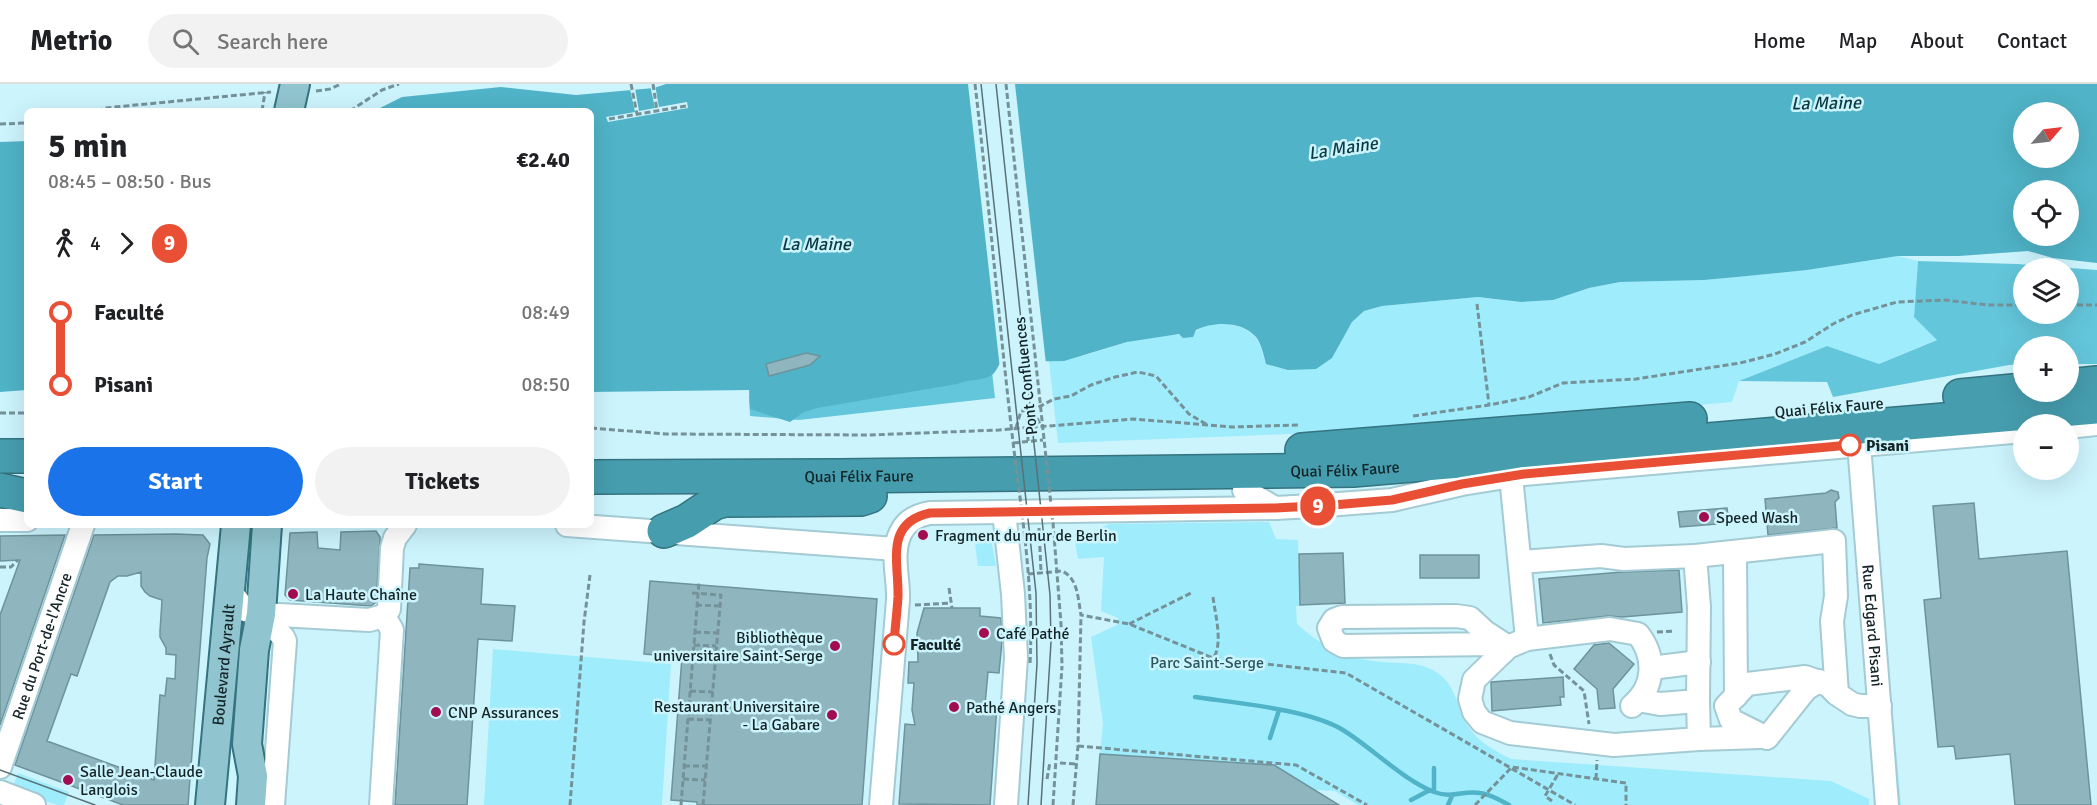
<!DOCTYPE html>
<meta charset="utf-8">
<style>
body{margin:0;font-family:Signika,sans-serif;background:#f2f2f2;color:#202124;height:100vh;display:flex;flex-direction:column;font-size:22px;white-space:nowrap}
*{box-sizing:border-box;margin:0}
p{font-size:20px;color:#757577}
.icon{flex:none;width:33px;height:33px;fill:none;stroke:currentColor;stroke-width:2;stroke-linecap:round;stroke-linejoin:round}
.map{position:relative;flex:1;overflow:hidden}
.sheet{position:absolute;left:24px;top:24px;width:570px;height:420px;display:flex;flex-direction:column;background:#fff;border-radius:9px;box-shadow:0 6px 24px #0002}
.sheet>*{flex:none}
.badge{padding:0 12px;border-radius:20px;font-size:21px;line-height:39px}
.needle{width:39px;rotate:62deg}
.buttons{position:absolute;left:2013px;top:18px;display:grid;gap:12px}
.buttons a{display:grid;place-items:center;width:66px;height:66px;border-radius:50%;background:#fff;box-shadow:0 6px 24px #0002;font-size:30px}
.map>.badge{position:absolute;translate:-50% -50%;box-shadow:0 0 0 3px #fff}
.legs{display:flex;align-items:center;gap:9px;height:66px;padding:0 24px;font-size:20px}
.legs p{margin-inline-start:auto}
.head{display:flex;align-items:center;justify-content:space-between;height:102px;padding:0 24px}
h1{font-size:33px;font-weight:800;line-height:45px}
.primary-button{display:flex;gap:12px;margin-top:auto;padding:12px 24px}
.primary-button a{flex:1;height:69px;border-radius:36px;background:#1a73e8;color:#fff;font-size:24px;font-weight:800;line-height:69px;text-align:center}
.primary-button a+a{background:#f2f2f2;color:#202124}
ul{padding:0 24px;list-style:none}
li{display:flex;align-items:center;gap:21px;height:72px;font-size:22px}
li i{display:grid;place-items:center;width:9px;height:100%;margin:0 8px;background:currentColor}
li i::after{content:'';width:15px;height:15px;margin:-8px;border:4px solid;border-radius:50%;background:#fff}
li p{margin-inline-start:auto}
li:first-child i{background:linear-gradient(#0000 50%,currentColor 0)}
li:last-child i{background:linear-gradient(currentColor 50%,#0000 0)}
header{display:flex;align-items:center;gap:36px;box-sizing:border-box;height:84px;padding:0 30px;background:#fff;border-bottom:2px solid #e0e0e0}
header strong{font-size:28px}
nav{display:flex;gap:33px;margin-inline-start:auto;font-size:21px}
.search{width:420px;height:54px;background:#f2f2f2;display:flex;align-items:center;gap:15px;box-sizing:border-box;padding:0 21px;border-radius:33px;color:#757577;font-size:22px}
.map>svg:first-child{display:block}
.green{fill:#9fecfd}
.forest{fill:#64c6db;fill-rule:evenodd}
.water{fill:#50b3c7;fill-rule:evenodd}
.pier{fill:#ccf4fd}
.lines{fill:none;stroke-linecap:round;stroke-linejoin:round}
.stream{stroke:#50b3c7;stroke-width:4.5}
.building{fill:#8fb6bf;stroke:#6d939b;stroke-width:1.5;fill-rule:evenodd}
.minor-casing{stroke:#a4cbd4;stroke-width:26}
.major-casing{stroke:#34737f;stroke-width:32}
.highway-casing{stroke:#34737f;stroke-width:36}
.path{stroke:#759298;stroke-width:3;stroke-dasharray:6 3;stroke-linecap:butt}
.minor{stroke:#fff;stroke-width:22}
.major{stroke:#90c4ce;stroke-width:28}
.highway{stroke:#469dae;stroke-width:33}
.tram{stroke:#597277;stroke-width:1.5}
.path-bridge{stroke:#759298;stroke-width:3;stroke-dasharray:6 3;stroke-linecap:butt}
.line-1-casing{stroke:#fff;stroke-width:14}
.line-1{stroke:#e94f35;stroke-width:9}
.stop-1-dot{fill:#fff;stroke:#e94f35;stroke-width:3}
.poi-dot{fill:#a20d50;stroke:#ccf4fd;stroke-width:2}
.labels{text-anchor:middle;stroke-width:5;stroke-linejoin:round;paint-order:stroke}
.street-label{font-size:16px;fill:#142427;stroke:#ccf4fd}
.stop-label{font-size:16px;font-weight:bold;fill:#142427;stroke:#ccf4fd;text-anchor:start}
.poi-label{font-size:16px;fill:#142427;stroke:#ccf4fd;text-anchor:start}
.park-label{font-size:16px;fill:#2b5760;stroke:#ccf4fd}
.water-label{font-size:18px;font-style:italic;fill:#0a3a43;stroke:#ccf4fd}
</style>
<header>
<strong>Metrio</strong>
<div class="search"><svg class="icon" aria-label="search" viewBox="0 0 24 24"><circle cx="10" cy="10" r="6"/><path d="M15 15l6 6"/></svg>Search here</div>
<nav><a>Home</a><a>Map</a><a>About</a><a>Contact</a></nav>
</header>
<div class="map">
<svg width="2097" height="721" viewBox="0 0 2097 721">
<rect width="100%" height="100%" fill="#ccf4fd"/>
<path class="green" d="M1898,172L1918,177L1914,233L1938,255L1879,280L1827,262L1739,297L1732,318L1422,345L1058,359L1049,277C1096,276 1145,241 1192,253C1202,233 1244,237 1256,254C1261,260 1262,269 1265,276L1332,274L1352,238L1364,227L1382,222L1478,213L1521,218L1553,216L1589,204L1620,198L1703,196L1737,193L1807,186Z
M1871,383L1901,721H1897Z
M1269,438L1276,455L1298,456L1300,522H1296L1297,540C1324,564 1346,575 1383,578C1402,580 1419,577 1436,588C1457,601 1456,623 1468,642C1478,658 1494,666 1511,675L1831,697L1869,715V721H1358L1335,707L1315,706L1281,685L1267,680L1100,670L1103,640L1091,553L1117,541L1118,534L1101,527L1104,473L1078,475L1075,457L1109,440Z
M991,455L996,482H978L975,461Z
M493,565L671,580L662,721H484Z
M18,689L69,708L64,721H57L12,705Z"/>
<path class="forest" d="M1918,177L2017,180L2097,186V280H2069L2068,262H2024L2023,280L2009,281L1833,313L1827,298L1739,297L1827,262L1879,280L1937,256L1914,233ZM2024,184H2068V230H2024Z
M988,253L995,314L799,336L750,332L749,312L826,313Z"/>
<path class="water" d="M666,0H2097V179L2053,174L2028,167L1959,172H1898L1807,186L1737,193L1704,196L1620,198L1589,204L1553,216L1521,218L1478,213L1382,222L1364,227L1352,238L1332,274L1316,285L1288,286L1266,280C1264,272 1261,259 1256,253C1243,237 1213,237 1196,246L1193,253L1183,254L1179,250L1127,258L1064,277L1001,278C998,282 996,288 992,291C983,297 968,295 957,300L817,324L804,328L790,338L750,325L749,306L591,308V27H374L402,13L501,3L576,11L654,4ZM2024,28H2068V74H2024ZM2024,106H2068V152H2024Z
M27,57V306L0,308V58Z"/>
<path class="pier" d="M968,0H1015L1046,280L1002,281L1000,285Z
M650,1H655L659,23L687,18L688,24L608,38L606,33L635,28L630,5L635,4L639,27L655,24Z"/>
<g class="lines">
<path class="stream" d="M1195,613C1236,619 1308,625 1343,646C1372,664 1402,695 1434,708C1454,715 1462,706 1480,709C1490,710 1500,716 1509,721
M1270,654L1279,626
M1434,684V708
M1411,716L1430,706
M1448,721L1452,712"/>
</g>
<path class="building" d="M806,269L820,272L810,281L769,292L766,280Z
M1831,406L1838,408L1839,414L1835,418L1837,444L1768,451L1765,415L1826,409Z
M1974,419L1979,475L2067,467L2091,721H2015L2010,670L1956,675L1954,662L1938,663L1924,516L1941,514L1933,422Z
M1727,424L1729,439L1680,443L1678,428Z
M376,447L380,453V456L376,518L371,522L290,516L285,511L290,449L317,448L318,464L340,466L341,448Z
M176,450L203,451L210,460L207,474L188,721H123L15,681L94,451ZM141,488V502L145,508L150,512L162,516L160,547V553L166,564V570L176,571L175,595L167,594L165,612L160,611L154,696L47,657L71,590L77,592L110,498L118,492H127Z
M65,451L0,641V531L20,476L0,477V452Z
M1343,469L1345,519L1300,521L1299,470Z
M1420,471H1479V494H1420Z
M419,480L483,485L481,520L515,522L512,557L478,555L467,721H395L410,484H419Z
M1679,486L1682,528L1622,533L1608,532L1543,539L1539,495L1622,488Z
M650,497L877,515L862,721H697V718L671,716L682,573L644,570Z
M924,524H980V532L1001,534L1002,557L999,589L988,588L985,621L997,622L990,721L899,720L905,640L915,641L912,626L914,599H908L909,578H918L917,549Z
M1609,559L1634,580L1613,605L1615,624L1599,625L1597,605L1574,585L1594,561Z
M1563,593L1564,613H1560L1561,621L1492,627L1491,598Z
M1100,670L1274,681L1339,721H1096Z"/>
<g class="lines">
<g class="minor-casing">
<g id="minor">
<path d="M2068,343L2097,340"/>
<path id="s1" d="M1859,360L1887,721"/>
<path d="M1511,392L1527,555"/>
<path d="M1244,406L1275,424"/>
<path d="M1004,428L1013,510L1016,574L1006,721"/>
<path d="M0,436H27"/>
<path d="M567,441L896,465"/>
<path d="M1735,468L1736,612"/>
<path d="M1695,472L1834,457L1836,512L1832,537L1837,610"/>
<path d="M1520,478L1601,472L1624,475L1695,472L1699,523L1698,617L1660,620L1638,616"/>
<path d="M231,508L245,526L261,530L369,536L384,532"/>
<path d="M261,530L283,553L285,557L273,721"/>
<path d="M384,532L389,525L392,464L395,454L405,441"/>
<path d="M1504,567L1492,560L1343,562L1334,557L1329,544L1334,536L1342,533L1456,532L1470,534L1485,548L1508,563"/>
<path d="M1651,584L1699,578"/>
<path d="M1819,597L1806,605L1767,654L1731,636L1726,622L1747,600L1805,593L1828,601L1837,610L1852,620L1860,622H1880"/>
<path d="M1632,622C1655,603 1656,573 1638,550L1610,545L1527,555L1508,563L1474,596L1470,615L1474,628L1482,638L1510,649L1614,661L1699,655L1698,617"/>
<path d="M1699,655L1760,653"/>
<path id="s2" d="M0,683L83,441"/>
<path d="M0,708L34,721"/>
<path d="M381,721L392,546L384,532"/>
<path d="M881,721C886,653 893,584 898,516C899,493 890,469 901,448C907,436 918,431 930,429L1275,424L1313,422L1392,416L1462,400L1524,390L2024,347"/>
</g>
</g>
<g class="major-casing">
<g id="major">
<path d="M289,27L295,0"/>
<path id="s3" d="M210,721L236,441"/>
<path d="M251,721L253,692L247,660L254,566L261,530L267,441"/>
</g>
</g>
<g class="highway-casing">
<g id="highway">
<path d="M2068,302L2097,299"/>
<path d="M1960,312L2024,306"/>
<path d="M1302,366L1690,335"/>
<path d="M0,372H27"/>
<path id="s4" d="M591,393L838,392L1353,386L2097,323"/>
<path d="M0,406L27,412"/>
<path d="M664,447L687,437L714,419L725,416L861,415L870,412"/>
</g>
</g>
<path class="path" d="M631,0L637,30
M653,0L657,27
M316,7L330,5L341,0
M97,27L105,24L271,8
M262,27L265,8
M350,27L382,6L399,0
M609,35L686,22
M0,40L27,39
M1477,220L1489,321
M2068,221H2097
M1033,326L1041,342
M0,329H27
M1413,332L1489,321L1529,313L1563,299L1636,295L1740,279L1775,270L1805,258L1833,240L1852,231L1897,218L1945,216L1988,221H2024
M591,344L666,350L869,351L999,346L1134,335L1232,343L1299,341
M1016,344L1021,327L1033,326L1054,315L1071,312L1091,301L1115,293L1138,288L1156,292L1189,330L1206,340
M1013,359L1043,356
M44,442H64
M101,442L124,441
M1039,444L1041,488
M0,483H11L18,476
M1028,490L1062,487C1078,494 1078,515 1081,531L1129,540L1213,574L1346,589L1575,721
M949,504L952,524
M692,509L721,511L703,721
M1213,513C1215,530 1223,558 1214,573
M696,521L720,522
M915,521L951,519
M1129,540L1191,509
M695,548L717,549
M1657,548L1675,547
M694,561L716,562
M1550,570L1554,581L1584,607L1589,640
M690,607L713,608
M688,635L710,636
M1078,662L1296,681L1367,721
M1060,679L1076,680
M684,682H707
M683,695L705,696
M1047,695L1050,678
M1596,695L1597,676
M1552,717L1545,712L1558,690
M570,721L584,538L590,491
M681,721L699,498
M1053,721L1062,582
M1073,721L1078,662L1081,531
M1475,721L1512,683L1626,699V721"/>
<use href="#minor" class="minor"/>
<use href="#major" class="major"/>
<use href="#highway" class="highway"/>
<path class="tram" d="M981,0L1036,509L1037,580L1028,721
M996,0L1050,511L1051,558L1041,721
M0,686L95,721"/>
<path class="path-bridge" d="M975,0C989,119 999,239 1013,358C1022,432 1034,505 1030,580
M1006,0L1053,439L1061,540L1062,582
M1027,326L1028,357"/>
</g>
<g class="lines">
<g class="line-1-casing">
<path id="line-1" d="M894,560C895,544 897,529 898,513C899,478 884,439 930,429L1275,424L1333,421L1392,416L1462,400L1524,390L1850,361"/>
</g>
<use href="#line-1" class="line-1"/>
</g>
<g class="stop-1-dot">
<circle cx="1850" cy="361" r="10"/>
<circle cx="894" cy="560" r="10"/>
</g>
<g class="poi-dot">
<circle cx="1704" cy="433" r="6"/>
<circle cx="923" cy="451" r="6"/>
<circle cx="293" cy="510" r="6"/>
<circle cx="984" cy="549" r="6"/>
<circle cx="835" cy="562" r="6"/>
<circle cx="954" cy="623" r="6"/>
<circle cx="436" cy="628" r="6"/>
<circle cx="832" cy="631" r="6"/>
<circle cx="68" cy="696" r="6"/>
</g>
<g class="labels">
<g class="street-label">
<text transform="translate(1025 292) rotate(-96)" y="6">Pont Confluences</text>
<text transform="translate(1829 323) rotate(-5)" y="6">Quai Félix Faure</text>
<text dy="6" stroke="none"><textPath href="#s4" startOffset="754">Quai Félix Faure</textPath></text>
<text dy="6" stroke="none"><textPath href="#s4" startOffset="268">Quai Félix Faure</textPath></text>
<text dy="6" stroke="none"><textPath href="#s1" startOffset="182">Rue Edgard Pisani</textPath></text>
<text dy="6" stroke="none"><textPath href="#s2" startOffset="128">Rue du Port-de-l'Ancre</textPath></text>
<text dy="6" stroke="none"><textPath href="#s3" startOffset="141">Boulevard Ayrault</textPath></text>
</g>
<g class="stop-label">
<text x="1866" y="367">Pisani</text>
<text x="910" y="566">Faculté</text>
</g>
<g class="poi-label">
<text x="1716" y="439">Speed Wash</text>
<text x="935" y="457">Fragment du mur de Berlin</text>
<text x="305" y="516">La Haute Chaîne</text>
<text x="996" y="555">Café Pathé</text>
<text x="823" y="559" text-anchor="end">Bibliothèque<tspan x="823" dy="18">universitaire Saint-Serge</tspan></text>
<text x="820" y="628" text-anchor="end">Restaurant Universitaire<tspan x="820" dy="18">- La Gabare</tspan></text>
<text x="966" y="629">Pathé Angers</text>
<text x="448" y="634">CNP Assurances</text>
<text x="80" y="693">Salle Jean-Claude<tspan x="80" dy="18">Langlois</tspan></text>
</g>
<g class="park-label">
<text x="1207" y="584">Parc Saint-Serge</text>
</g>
<g class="water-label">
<text transform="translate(1826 19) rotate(-1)" y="6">La Maine</text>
<text transform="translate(1343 64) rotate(-9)" y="6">La Maine</text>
<text x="816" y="166">La Maine</text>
</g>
</g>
</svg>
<div class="buttons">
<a><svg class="needle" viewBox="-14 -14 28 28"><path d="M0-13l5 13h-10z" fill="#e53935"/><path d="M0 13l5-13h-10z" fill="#757577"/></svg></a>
<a><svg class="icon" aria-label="locate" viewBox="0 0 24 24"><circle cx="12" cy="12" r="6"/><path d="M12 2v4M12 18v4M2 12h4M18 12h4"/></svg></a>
<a><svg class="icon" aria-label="layers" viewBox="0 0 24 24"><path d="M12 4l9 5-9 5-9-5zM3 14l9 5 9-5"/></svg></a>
<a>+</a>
<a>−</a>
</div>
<b class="badge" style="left:1318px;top:422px;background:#e94f35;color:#fff">9</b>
<section class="sheet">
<div class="head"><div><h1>5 min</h1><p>08:45 – 08:50 · Bus</p></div><b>€2.40</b></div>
<div class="legs"><svg class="icon" aria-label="walk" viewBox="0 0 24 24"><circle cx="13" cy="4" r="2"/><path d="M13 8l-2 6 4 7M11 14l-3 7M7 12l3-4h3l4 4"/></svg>4<svg class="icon" aria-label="forward" viewBox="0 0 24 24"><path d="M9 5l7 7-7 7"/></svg><b class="badge" style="background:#e94f35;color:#fff">9</b></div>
<ul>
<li><i style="color:#e94f35"></i><b>Faculté</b><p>08:49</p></li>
<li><i style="color:#e94f35"></i><b>Pisani</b><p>08:50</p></li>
</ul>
<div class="primary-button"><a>Start</a><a>Tickets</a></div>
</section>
</div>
